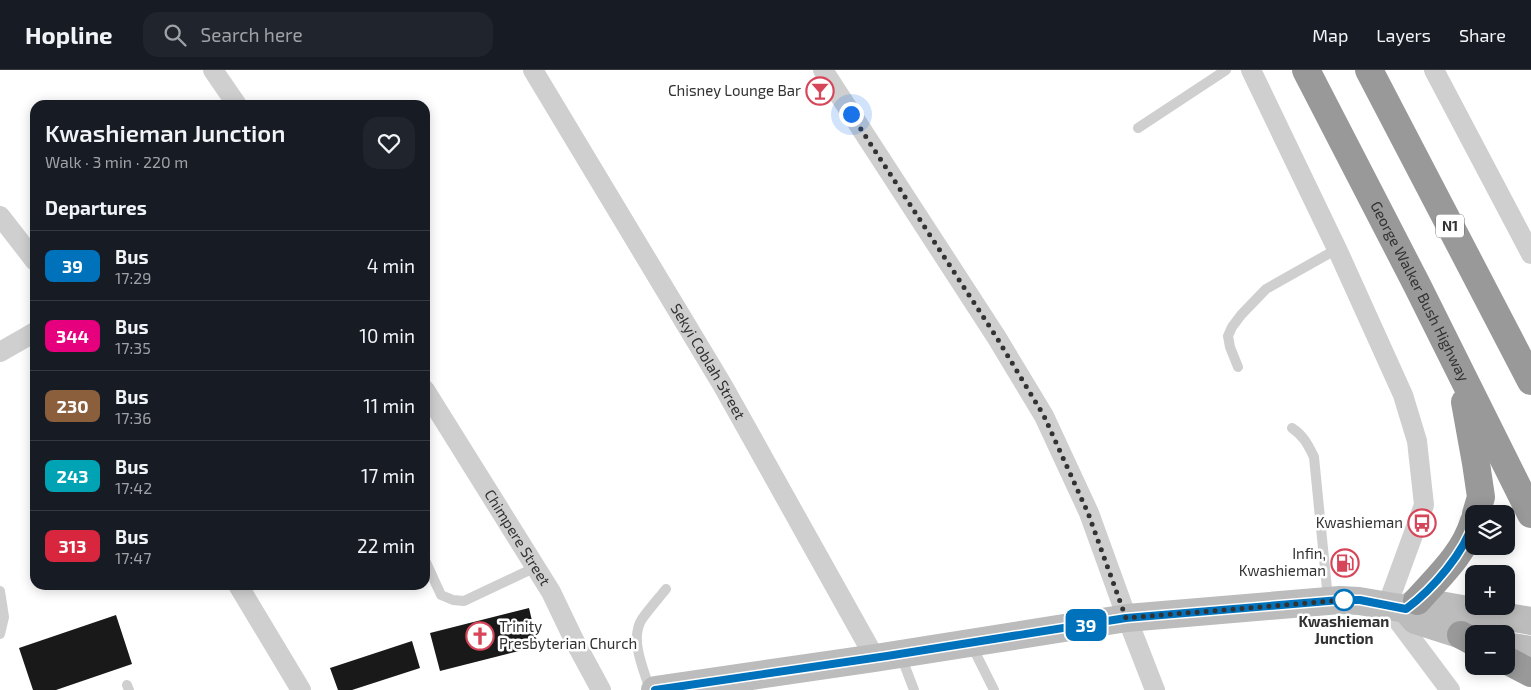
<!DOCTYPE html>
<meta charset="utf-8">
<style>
body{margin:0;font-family:"Exo 2",sans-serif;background:#20242c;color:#f1f3f6;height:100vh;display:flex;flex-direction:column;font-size:19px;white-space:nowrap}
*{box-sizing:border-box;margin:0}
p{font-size:16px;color:#9ea1a6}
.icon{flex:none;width:28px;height:28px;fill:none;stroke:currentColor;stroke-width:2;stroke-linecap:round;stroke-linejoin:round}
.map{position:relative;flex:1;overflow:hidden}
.sheet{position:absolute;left:30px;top:30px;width:400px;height:490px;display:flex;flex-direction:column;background:#171b24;border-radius:15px;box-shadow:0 2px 12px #0003}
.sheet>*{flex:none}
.badge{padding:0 10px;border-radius:8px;font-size:18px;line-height:32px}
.buttons{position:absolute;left:1465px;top:435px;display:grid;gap:10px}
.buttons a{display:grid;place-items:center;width:50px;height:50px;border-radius:10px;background:#171b24;box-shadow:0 2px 12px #0003;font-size:25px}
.you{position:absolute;width:25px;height:25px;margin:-12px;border:4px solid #fff;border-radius:50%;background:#1a73e8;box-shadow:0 0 0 8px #1a73e833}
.map>.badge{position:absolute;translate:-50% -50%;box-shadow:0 0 0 2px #fff}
h2{padding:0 15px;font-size:19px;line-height:45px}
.round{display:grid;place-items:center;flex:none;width:52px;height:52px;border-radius:15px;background:#20242c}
.summary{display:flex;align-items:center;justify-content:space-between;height:85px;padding:0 15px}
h1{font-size:24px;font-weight:600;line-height:38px}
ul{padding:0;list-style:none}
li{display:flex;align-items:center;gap:15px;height:70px;padding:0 15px;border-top:1px solid #363941}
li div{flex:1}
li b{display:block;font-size:19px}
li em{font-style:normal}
li .badge{min-width:55px;font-weight:700;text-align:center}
header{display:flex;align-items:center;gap:30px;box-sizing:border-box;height:70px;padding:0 25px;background:#171b24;border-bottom:1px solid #363941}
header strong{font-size:24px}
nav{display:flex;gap:28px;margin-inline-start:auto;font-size:18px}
.search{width:350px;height:45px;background:#20242c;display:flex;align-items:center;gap:12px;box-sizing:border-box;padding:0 18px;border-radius:15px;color:#9ea1a6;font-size:19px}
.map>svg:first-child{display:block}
.building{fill:#191919}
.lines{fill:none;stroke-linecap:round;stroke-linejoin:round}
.lane{stroke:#cfcfcf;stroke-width:10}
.street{stroke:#cfcfcf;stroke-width:20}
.secondary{stroke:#bcbcbc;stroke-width:28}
.highway{stroke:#999;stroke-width:28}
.line-casing{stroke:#fff;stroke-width:11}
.line{stroke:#0072bc;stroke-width:8}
.walk{stroke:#323232;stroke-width:5;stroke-dasharray:0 9}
.stop-dot{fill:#fff;stroke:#0072bc;stroke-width:2.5}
.labels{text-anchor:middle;stroke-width:5;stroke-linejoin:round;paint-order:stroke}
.shield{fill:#fff;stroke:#707070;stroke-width:1}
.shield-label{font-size:14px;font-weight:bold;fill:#323232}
.poi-label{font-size:15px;fill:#323232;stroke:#fff;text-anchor:end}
.street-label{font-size:15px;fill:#323232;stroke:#fff}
.stop-label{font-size:15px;font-weight:bold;fill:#323232;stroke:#fff}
</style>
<header>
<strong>Hopline</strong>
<div class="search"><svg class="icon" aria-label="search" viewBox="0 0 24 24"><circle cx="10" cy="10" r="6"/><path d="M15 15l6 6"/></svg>Search here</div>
<nav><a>Map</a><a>Layers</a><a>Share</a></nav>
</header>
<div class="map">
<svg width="1531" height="620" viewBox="0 0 1531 620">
<rect width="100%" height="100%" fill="#fff"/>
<path class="building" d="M529,538L538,576L440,601L430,563Z
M116,545L132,594L56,620H33L19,578Z
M412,571L420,598L352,620H338L330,598Z"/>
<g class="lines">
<path class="lane" d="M1138,58L1226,0
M1238,297L1230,277L1228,266L1232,257L1241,245L1266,219L1337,179
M1292,358C1304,366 1308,375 1314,387L1328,529
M425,490L441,525L453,530L464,531L536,497
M0,521L4,547L0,564
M971,574L994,620
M901,586L914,620
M127,615L129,620
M650,620C644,600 629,569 642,549C649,539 658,529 666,519"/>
<g class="street">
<path d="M213,0L237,35"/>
<path id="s1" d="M533,0L723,316L875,588"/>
<path d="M823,0L997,268L1044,346L1089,443L1127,548L1155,620"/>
<path d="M1251,0L1337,179L1403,325L1417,371L1424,435L1387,536L1450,620"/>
<path d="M1434,0L1531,184"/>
<path d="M0,146L35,191"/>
<path d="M0,282L35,262"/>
<path id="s2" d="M425,320L551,522L574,570L601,620"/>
<path d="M238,515L301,620"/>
</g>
<path class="secondary" d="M1406,539L1417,531L1531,551
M1506,576L1531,580
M655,620L875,588L1127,548L1340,530L1359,531L1406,539L1415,550L1474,569"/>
<g class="highway">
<path id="s3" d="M1306,0L1417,215L1531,444"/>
<path d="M1369,0L1531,311"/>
<path d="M1465,332L1476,393L1481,427L1476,444"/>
<path d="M1417,531C1439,506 1464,484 1474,451"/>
<path d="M1461,565L1474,572"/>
<path d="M1506,590L1531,603"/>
</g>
</g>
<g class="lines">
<g class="line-casing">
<path id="line" d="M655,620L887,586L1126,548L1340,530H1360L1406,539C1433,519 1464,483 1474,451"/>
</g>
<use href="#line" class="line"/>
<path class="walk" d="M851,44L997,268L1044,346L1088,443L1126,548L1344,530"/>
</g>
<defs>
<g id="bar-ring" transform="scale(1.4375)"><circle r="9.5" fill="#fff" stroke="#d74559" stroke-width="1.5"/><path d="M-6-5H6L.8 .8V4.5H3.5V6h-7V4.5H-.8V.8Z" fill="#d74559"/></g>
<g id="bus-ring" transform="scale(1.4375)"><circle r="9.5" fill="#fff" stroke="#d74559" stroke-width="1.5"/><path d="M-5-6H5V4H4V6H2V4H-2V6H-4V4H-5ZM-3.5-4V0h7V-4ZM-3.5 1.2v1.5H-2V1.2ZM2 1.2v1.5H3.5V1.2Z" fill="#d74559"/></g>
<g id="fuel-ring" transform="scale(1.4375)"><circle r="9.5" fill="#fff" stroke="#d74559" stroke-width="1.5"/><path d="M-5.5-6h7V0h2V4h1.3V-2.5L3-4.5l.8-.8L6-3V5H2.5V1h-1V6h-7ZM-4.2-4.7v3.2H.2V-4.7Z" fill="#d74559"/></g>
<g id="church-ring" transform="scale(1.4375)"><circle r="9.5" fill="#fff" stroke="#d74559" stroke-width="1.5"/><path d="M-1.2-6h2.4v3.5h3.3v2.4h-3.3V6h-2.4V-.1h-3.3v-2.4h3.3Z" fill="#d74559"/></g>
</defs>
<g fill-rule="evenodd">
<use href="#bar-ring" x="820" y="21"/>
<use href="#bus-ring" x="1422" y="453"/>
<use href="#fuel-ring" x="1345" y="493"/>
<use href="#church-ring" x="480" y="566"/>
</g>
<circle class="stop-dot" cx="1344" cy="530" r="10"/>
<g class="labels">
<rect class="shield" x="1436" y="144.5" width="28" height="23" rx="4"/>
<g class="shield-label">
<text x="1450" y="161">N1</text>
</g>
<g class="poi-label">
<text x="801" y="26">Chisney Lounge Bar</text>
<text x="1403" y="458">Kwashieman</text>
<text x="1326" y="489">Infin,<tspan x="1326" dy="17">Kwashieman</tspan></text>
<text x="499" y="562" text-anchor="start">Trinity<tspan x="499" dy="17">Presbyterian Church</tspan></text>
</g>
<g class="street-label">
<text dy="5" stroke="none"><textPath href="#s3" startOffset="249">George Walker Bush Highway</textPath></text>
<text dy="5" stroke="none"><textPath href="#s1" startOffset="340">Sekyi Coblah Street</textPath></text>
<text dy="5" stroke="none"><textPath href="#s2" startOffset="174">Chimpere Street</textPath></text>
</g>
<g class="stop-label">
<text x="1344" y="557">Kwashieman<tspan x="1344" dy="17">Junction</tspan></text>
</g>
</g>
</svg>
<div class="buttons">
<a><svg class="icon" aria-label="layers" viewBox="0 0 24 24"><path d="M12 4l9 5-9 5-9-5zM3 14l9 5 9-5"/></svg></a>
<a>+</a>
<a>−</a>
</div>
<div class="you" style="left:851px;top:44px"></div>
<b class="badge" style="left:1086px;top:555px;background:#0072bc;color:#fff">39</b>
<section class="sheet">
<div class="summary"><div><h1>Kwashieman Junction</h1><p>Walk · 3 min · 220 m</p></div><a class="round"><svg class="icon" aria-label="heart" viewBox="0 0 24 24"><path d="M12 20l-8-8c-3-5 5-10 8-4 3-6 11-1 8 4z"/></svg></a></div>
<h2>Departures</h2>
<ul>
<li><span class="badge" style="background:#0072bc;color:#fff">39</span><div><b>Bus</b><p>17:29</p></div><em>4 min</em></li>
<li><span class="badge" style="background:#e6007e;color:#fff">344</span><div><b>Bus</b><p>17:35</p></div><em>10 min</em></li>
<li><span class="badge" style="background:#8b5e3c;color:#fff">230</span><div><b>Bus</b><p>17:36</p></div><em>11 min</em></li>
<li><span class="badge" style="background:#00a3b4;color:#fff">243</span><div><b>Bus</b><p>17:42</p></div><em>17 min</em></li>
<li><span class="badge" style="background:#d7263d;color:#fff">313</span><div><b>Bus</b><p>17:47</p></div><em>22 min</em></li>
</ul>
</section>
</div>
